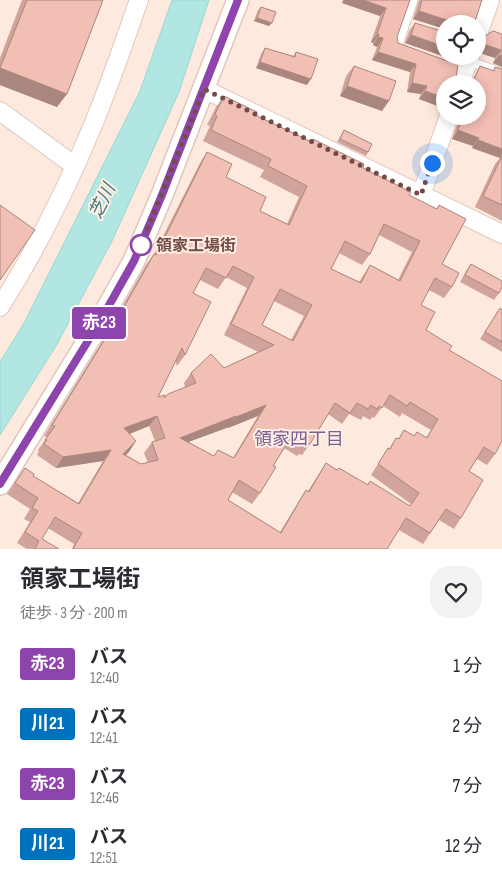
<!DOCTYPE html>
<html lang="ja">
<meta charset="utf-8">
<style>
body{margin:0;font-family:"Sofia Sans Condensed","Noto Sans JP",sans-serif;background:#f2f2f3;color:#2b2b33;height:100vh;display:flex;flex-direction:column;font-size:19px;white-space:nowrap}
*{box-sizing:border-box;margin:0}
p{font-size:16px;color:#7c7c81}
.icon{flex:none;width:28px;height:28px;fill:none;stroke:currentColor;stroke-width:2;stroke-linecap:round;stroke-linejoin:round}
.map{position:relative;height:549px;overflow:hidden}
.sheet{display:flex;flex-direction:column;background:#fff;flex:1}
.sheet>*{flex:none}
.badge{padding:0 10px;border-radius:4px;font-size:18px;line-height:32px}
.fabs{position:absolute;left:436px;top:15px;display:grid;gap:10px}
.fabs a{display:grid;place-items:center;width:50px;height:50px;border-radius:50%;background:#fff;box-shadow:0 2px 12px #0003;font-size:25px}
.you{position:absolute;width:25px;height:25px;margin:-12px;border:4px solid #fff;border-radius:50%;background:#1a73e8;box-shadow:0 0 0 8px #1a73e833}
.map>.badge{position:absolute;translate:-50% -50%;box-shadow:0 0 0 2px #fff}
.round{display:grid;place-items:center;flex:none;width:52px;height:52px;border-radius:20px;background:#f2f2f3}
.summary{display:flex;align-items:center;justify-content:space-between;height:85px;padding:0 20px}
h1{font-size:24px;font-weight:700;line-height:38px}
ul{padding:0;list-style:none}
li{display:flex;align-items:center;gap:15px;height:60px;padding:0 20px}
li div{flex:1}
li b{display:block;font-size:19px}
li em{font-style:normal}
li .badge{min-width:55px;font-weight:700;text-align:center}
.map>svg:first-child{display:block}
.water{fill:#b2e6e2;stroke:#98d8d3}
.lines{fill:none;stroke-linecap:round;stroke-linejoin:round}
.service-casing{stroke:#e2c6bd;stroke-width:11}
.minor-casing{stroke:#e2c6bd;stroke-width:20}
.tertiary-casing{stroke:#e2c6bd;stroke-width:24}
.service{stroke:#fff;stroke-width:9}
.minor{stroke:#fff;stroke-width:18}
.tertiary{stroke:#fff;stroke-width:21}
.wall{fill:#d0a49b;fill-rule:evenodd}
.shaded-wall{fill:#a9867e}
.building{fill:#f2bfb4;stroke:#a9867e;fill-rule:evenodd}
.line-casing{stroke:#fff;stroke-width:11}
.line{stroke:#8e44ad;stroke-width:8}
.walk{stroke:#724c46;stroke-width:5;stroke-dasharray:0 9}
.stop-dot{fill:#fff;stroke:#8e44ad;stroke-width:2.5}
.labels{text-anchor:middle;stroke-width:4;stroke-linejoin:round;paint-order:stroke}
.stop-label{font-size:16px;font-weight:bold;fill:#724c46;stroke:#ffeee4;text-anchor:start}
.water-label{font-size:18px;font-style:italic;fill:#3a7876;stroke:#ffeee4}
.neighbourhood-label{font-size:18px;fill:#786196;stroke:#ffeee4}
</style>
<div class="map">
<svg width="502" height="549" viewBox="0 0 502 549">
<rect width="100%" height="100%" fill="#fde9dd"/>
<path class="water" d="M172,0H209L179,92L112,241L56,346L0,435V362L24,323L140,91Z"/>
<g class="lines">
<g class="service-casing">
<path id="service" d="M404,50L397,47L413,0
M468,61L502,73"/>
</g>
<g class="minor-casing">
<path id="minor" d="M478,34L490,0
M460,84L470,56
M204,89L502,234
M0,111L75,166
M421,195L449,116
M0,307C36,250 67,188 93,125C110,84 124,42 139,0"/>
</g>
<g class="tertiary-casing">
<path id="tertiary" d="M0,484L99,323L134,261L162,195L238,0"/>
</g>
<use href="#service" class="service"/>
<use href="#minor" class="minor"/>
<use href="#tertiary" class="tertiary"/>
</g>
<path class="wall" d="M22,0H103L57,107L0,85V58Z
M343,0H410L397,37L398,43L458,65L443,108L419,99L421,94L407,92L410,72L372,60L377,47L373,45V43L371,42L380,16L342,3Z
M419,0H482L474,24H445V29L413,19Z
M261,7L269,26L254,21L258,10Z
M415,23L457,61L405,43L409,31Z
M478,34L480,35L485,36L502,34V67L493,63L495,58L480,53L478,49Z
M265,48L293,56L296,52L307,85L256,68L261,54Z
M354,66L382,111L340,96L346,76Z
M480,66L493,71L495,67L502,69V221L475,207L495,164L500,158L472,148L473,146L452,139L459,119V116H478V84H471L475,75Z
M224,96L255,115L363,168L409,195L436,209L439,205L442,264L452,287L444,298L429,290L421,305L426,330L449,350L495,454L487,465L477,459L469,471L461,518L454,529L439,520L423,544L399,530L387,549H72L74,544L48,528L42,539L59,549H27L17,543L30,522L24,519L30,509L7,494L25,468L33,476L78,503L103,461L56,468L37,455L39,451L38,450L47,437L44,436L108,332L146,265L154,254L200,163L207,152L226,177L260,211L287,224L299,197L260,177L264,170L203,141L210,126L207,125L216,107ZM379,235L412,252L398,280L370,265L359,282L331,269L339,253L362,265L370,254ZM226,277L247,288L224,335L258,352L224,368L191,373L184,383L185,387L164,398L158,397L175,361L177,366L185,355L193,293L200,280L218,289ZM274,301L304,316L291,340L262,325ZM383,406L400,417L402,413L431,430L426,438L417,432L414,436L404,430L398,439L396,438L389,449L388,448L371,475L411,504L410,506L337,470L326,463L308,491L306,490L299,501L280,532L228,500L232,492L252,504L260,493L273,466L284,448L297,456L299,454L302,455L310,444L328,414L342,424L349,414L361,420L363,416L370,420L372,417L374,418ZM258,416L233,458L218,450L214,456L188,442L229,427L228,428ZM149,426L155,441L152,442L144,453L148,463L141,464L126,455L129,452L130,434Z
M344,130L368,152L366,156L337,142Z
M471,264L499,293L494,300L460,282L466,271Z
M500,308L502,310V352L480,339Z"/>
<path class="shaded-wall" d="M344,0H363L386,8L380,16L342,3Z
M419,11L453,22L451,24H445V29L413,19Z
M257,18L272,23L269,26L254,21Z
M377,34H379L373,43L371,42Z
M411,35L445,47V56H460L457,61L405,43Z
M378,37L383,38L377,47L373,45Z
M486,45L501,50L495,58L480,53Z
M378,52L416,64L410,72L372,60Z
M499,55L502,56V67L493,63Z
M260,62L311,79L307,85L256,68Z
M0,68L67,94L57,107L0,85Z
M412,83L427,86L421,94L407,92Z
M347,86L389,101L382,111L340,96Z
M425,91L445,98V107L443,108L419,99Z
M458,130L479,138L473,146L452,139Z
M478,140L502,149V155L500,158L472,148Z
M266,405L258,416L228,428L236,417Z
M157,416L149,426L116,439L124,428Z
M236,416L229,427L172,448L180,438Z
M136,441L129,452L115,465L123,454Z
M111,450L103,461L56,468L63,457Z"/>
<path class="building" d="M27,0H103L67,94L0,68Z
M363,0H410L397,37L398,43L458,65L456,78L458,83L459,84H445V98L425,91L427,86L412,83L416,64L378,52L383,38L378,37L379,34H377L386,8Z
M422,0H482L474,24H456L453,22L419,11Z
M261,7L276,12L272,23L257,18Z
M415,23L445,32V47L411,35Z
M493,31L502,34V56L499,55L501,50L486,45L484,40L478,38V34L480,35L485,36Z
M265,48L295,57L296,52L318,59L311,79L260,62Z
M354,66L396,81L389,101L347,86Z
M480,66L494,71L495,67L502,69V149L478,140L479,138L458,130L463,116H478V84H472Z
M224,96L257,112L255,115L312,142L313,139L364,164L363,168L411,192L409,195L437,209L439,205L466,219L442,264L459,273L452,287L435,278L421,305L435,312L426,330L452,346L449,350L502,381V441L495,454L484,447L469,471L483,480L461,518L446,509L430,533L406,518L387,549H73L82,533L55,517L42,539L59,549H35L39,541L25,532L38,511L32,508L38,498L15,483L25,468L34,474L33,476L79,504L111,450L63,457L44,444L47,440H45L55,426L52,425L116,321L154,254L156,255L207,152L232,164L226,177L266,197L260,211L289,225L307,186L268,166L271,159L211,130L217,116L215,114ZM384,224L420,241L400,281L370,265L361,283L331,269L345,241L370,254ZM233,266L254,277L231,324L274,345L224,368L211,354L191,373L196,383L168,394L164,398L165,395L158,397L182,348L185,355L211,302L193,293L206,268L226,278ZM280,289L312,305L293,341L262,325ZM390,395L407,406L410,402L438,419L427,438L417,432L414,436L404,430L399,439L396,438L390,449L388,448L378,464L419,493L410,506L370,481L368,485L339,468L337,470L326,463L309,492L306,490L281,533L228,500L239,480L260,493L276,467L273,466L291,437L305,445L306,443L310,444L335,403L350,413L357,403L368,409L371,405L377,409L379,406L382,408ZM266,405L234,458L218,450L214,456L180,438L236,416V417ZM157,416L165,438L152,442L158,460L141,464L123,454L136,441L124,428Z
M344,130L372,144L368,152L340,139Z
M502,156V205L483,196Z
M0,205L35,230L0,280Z
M471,264L502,281V287L499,293L465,275Z
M500,308L502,310V342L485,332Z"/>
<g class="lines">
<g class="line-casing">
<path id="line" d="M0,484L99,323L134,261L162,195L238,0"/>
</g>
<use href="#line" class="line"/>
<path class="walk" d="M141,245L204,89L421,195L432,163"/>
</g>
<circle class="stop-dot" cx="141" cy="245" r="10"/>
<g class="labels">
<g class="stop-label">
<text x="156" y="251">領家工場街</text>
</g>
<g class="water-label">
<text transform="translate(102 201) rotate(-64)" y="6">芝川</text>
</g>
<g class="neighbourhood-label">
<text x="299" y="445">領家四丁目</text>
</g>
</g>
</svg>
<div class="fabs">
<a><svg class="icon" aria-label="locate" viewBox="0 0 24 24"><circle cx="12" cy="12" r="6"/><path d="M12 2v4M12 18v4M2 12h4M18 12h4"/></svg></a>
<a><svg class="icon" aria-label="layers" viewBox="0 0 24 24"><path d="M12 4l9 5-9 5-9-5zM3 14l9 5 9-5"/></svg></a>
</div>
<div class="you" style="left:432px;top:163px"></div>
<b class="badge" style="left:99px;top:323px;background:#8e44ad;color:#fff">赤23</b>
</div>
<section class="sheet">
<div class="summary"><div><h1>領家工場街</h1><p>徒歩 · 3 分 · 200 m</p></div><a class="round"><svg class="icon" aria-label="heart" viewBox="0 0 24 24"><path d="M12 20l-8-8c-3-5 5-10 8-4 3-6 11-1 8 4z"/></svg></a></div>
<ul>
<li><span class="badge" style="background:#8e44ad;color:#fff">赤23</span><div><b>バス</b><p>12:40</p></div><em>1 分</em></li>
<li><span class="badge" style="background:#0072bc;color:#fff">川21</span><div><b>バス</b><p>12:41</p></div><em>2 分</em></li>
<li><span class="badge" style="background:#8e44ad;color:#fff">赤23</span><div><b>バス</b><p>12:46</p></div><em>7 分</em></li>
<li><span class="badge" style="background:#0072bc;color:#fff">川21</span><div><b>バス</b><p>12:51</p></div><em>12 分</em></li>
</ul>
</section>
